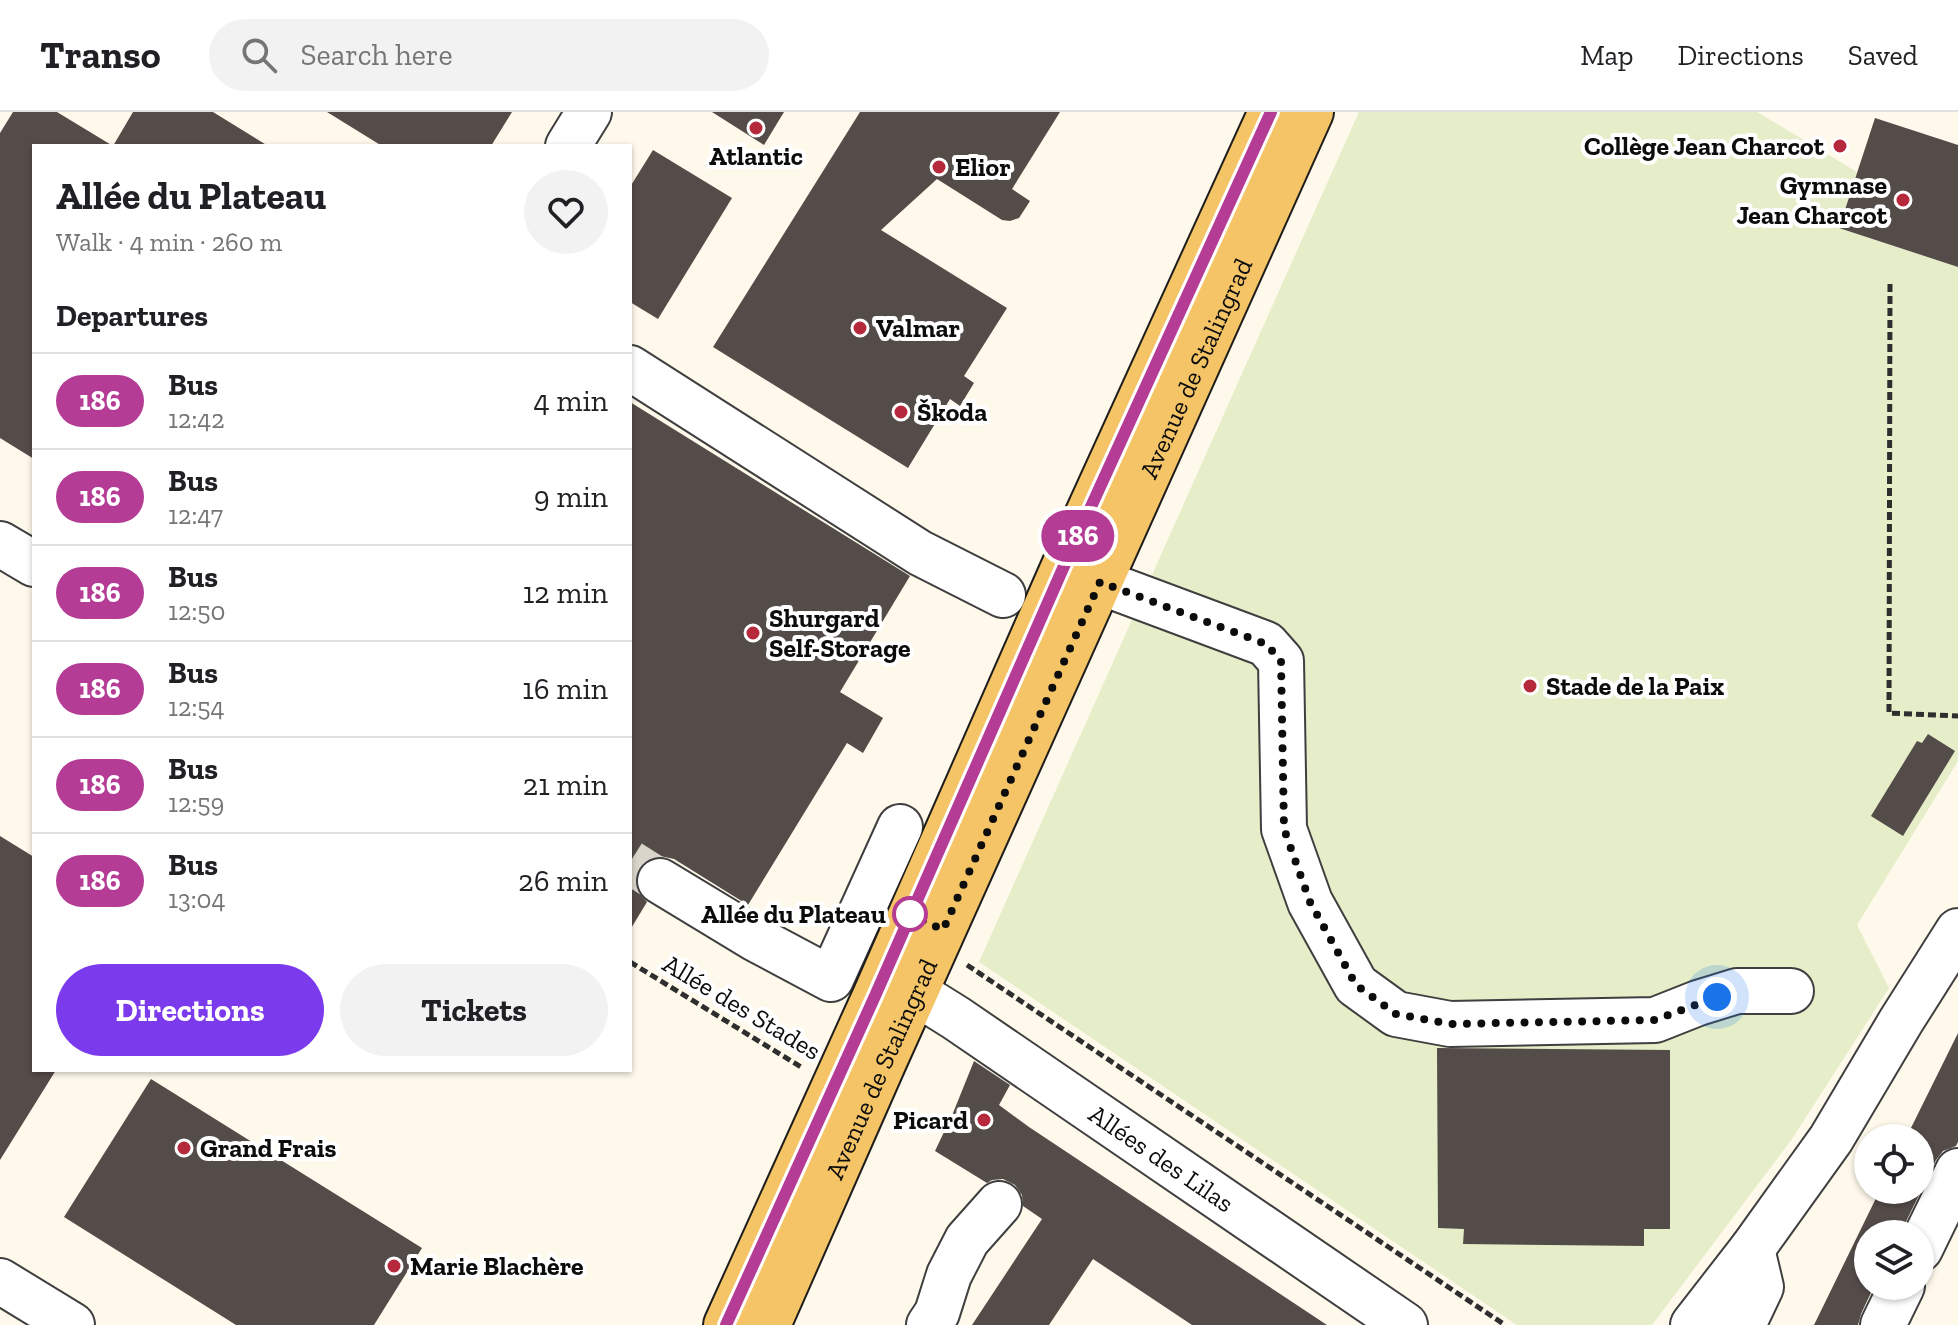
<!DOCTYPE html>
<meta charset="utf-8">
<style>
body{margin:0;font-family:"Zilla Slab",serif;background:#f2f2f2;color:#202124;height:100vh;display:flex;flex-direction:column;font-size:30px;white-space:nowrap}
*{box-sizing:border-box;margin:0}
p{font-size:26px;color:#757577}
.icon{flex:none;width:44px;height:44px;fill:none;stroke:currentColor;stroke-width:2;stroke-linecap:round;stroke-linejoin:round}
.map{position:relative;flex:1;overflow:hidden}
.panel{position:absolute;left:32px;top:32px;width:600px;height:928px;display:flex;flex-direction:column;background:#fff;border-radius:0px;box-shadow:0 2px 6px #0004}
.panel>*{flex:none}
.badge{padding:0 16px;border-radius:26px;font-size:28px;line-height:52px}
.controls{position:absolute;left:1854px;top:1012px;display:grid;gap:16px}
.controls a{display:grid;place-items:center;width:80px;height:80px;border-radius:50%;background:#fff;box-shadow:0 2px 6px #0004;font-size:40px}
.you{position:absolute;width:40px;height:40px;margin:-20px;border:6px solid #fff;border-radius:50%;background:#1a73e8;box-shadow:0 0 0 12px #1a73e833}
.map>.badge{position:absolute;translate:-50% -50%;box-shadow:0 0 0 4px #fff}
h2{padding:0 24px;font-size:30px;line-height:72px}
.round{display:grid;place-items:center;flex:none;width:84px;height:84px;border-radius:42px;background:#f2f2f2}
.head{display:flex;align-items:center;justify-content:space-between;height:136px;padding:0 24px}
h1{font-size:38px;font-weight:700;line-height:60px}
.button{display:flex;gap:16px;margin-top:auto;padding:16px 24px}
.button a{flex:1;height:92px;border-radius:48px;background:#7c3aed;color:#fff;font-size:32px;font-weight:700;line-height:92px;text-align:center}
.button a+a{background:#f2f2f2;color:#202124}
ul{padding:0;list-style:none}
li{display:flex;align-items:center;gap:24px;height:96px;padding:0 24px;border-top:2px solid #e0e0e0}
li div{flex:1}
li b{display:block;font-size:30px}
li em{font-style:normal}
li .badge{min-width:88px;font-weight:700;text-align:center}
header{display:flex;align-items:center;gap:48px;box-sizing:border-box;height:112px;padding:0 40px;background:#fff;border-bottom:2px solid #e0e0e0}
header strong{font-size:38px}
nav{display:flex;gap:44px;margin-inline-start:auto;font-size:28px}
.search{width:560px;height:72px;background:#f2f2f2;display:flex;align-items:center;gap:20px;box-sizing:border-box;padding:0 28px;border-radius:44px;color:#757577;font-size:30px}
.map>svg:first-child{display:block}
.pitch{fill:#e5eec8}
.building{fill:#544c49}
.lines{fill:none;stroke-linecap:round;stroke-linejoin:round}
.minor-tunnel{stroke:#dad5ca;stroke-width:44;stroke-dasharray:44 22;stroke-linecap:butt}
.minor-casing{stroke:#3f3f3f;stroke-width:48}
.major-casing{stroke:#1d1d1d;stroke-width:48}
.path{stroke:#2e2e2e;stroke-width:5;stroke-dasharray:8 4;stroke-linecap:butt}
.minor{stroke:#fff;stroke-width:44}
.major{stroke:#f4c466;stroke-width:44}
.line-casing{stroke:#fff;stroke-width:18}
.line{stroke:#b43c95;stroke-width:12}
.walk{stroke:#0c0c0c;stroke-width:8;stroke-dasharray:0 14.4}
.poi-dot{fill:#b6293d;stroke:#fff;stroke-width:3}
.stop-dot{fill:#fff;stroke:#b43c95;stroke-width:4}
.labels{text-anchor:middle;stroke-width:8;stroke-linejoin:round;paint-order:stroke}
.poi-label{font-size:26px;font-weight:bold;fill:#0c0c0c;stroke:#fff;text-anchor:start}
.street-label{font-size:26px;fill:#0c0c0c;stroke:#fff}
.stop-label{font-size:26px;font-weight:bold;fill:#0c0c0c;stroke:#fff;text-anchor:end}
</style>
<header>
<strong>Transo</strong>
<div class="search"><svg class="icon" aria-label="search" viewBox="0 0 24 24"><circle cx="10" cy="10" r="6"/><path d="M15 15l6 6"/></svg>Search here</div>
<nav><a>Map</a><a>Directions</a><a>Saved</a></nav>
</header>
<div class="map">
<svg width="1958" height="1213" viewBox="0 0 1958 1213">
<rect width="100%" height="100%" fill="#fef9eb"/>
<path class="pitch" d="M1359,0H1757L1857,60L1839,116L1958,155V649L1857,813L1889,876L1792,1027L1652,1213H1517L979,850Z"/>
<path class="building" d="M13,0H57L113,34L133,0H213L268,34H34V347L0,326V21Z
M327,0H512L491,34H382Z
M712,0H784L764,33Z
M860,0H1060L1012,77L1030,89L1019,106L1010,109L1002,108L937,67L881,118L1007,196L964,264L974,271L960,294L950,287L908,356L713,235Z
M1875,6L1958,33V155L1839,116Z
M653,38L732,86L658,207L630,190V75Z
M630,290L910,464L840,580L883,606L863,641L847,631L748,793L674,747L660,744L647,748L638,757L635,768L638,780L647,790L630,818Z
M1928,622L1955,639L1903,724L1871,704L1917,629L1922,631Z
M0,724L34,745V958H56L0,1048Z
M1958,921V1030L1956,1034L1943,1039L1936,1048L1900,1122H1868V1174H1874L1861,1202L1858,1213H1814L1880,1078H1920V1026H1906Z
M1437,936L1670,938V1117H1644V1134L1463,1132L1464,1117L1438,1116Z
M974,949L1010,973L999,993L1029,1015L1327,1213H1192L1093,1147L1049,1213H972L1042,1107L1023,1094L1022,1083L1015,1073L1003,1067L992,1068L987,1071L935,1039L953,1001Z
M151,967L422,1136L374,1213H236L64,1105Z"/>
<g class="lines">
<path class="minor-tunnel" d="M630,750L660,769"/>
<g class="minor-casing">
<g id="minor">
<path d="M568,34L589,0"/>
<path d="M630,256L920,441L1003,483"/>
<path d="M0,432L34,452"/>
<path d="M1100,470L1266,532L1281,549L1284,717L1310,790L1356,873L1396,902L1450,912L1655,908L1698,891L1737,879H1791"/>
<path d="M660,769L754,826L831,867L900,715"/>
<path id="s1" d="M916,881L956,906L1405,1213"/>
<path d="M1920,1137L1958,1059"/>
<path d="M0,1169L72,1213"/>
<path d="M929,1213L937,1201L949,1163L967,1128L999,1092"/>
<path d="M1693,1213L1752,1137L1831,1027L1901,909L1958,819"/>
<path d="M1743,1213L1761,1175L1752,1137"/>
<path d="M1883,1213L1902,1174"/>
</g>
</g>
<g class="major-casing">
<g id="major">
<path d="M726,1213L875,884L1064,454L1271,0"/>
<path id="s2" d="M768,1213L883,952L1311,0"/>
</g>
</g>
<path class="path" d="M1890,172L1889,601L1958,604
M630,850L801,955
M967,853L1505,1213"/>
<use href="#minor" class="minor"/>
<use href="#major" class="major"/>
</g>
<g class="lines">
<g class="line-casing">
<path id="line" d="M726,1213L875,884L1064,454L1271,0"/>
</g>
<use href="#line" class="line"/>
<path class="walk" d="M910,802L943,818L1100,470L1266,532L1281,549L1284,717L1310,790L1356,873L1396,902L1450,912L1655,908L1717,885"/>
</g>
<g class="poi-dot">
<circle cx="756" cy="16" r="8"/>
<circle cx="1840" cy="34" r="8"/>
<circle cx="939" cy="55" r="8"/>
<circle cx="1903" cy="88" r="8"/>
<circle cx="860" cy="216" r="8"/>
<circle cx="901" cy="300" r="8"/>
<circle cx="753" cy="521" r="8"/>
<circle cx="1530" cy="574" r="8"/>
<circle cx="984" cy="1008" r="8"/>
<circle cx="184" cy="1036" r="8"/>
<circle cx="394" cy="1154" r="8"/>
</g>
<circle class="stop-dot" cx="910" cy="802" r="16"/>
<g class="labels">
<g class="poi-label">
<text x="1824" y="43" text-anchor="end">Collège Jean Charcot</text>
<text x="756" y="53" text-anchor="middle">Atlantic</text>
<text x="955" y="64">Elior</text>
<text x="1887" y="82" text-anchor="end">Gymnase<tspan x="1887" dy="30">Jean Charcot</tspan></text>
<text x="876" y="225">Valmar</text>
<text x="917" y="309">Škoda</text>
<text x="769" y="515">Shurgard<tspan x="769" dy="30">Self-Storage</tspan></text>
<text x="1546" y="583">Stade de la Paix</text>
<text x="968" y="1017" text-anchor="end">Picard</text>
<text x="200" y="1045">Grand Frais</text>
<text x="410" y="1163">Marie Blachère</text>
</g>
<g class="street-label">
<text dy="9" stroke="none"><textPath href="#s2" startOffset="1048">Avenue de Stalingrad</textPath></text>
<text transform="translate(742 895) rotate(31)" y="9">Allée des Stades</text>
<text dy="9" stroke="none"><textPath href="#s2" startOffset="280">Avenue de Stalingrad</textPath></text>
<text dy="9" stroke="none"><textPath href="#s1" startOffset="296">Allées des Lilas</textPath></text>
</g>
<g class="stop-label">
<text x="886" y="811">Allée du Plateau</text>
</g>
</g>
</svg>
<div class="controls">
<a><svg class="icon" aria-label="locate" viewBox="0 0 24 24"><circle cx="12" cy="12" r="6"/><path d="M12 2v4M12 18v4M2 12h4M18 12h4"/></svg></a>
<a><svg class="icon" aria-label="layers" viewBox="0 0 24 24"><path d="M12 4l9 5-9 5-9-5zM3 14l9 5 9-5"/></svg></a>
</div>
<div class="you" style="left:1717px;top:885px"></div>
<b class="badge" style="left:1078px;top:424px;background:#b43c95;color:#fff">186</b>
<section class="panel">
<div class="head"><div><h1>Allée du Plateau</h1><p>Walk · 4 min · 260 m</p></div><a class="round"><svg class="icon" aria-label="heart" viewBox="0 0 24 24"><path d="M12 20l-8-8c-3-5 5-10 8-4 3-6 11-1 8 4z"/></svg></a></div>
<h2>Departures</h2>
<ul>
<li><span class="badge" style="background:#b43c95;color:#fff">186</span><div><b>Bus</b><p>12:42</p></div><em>4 min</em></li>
<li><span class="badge" style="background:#b43c95;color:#fff">186</span><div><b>Bus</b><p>12:47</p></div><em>9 min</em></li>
<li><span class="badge" style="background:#b43c95;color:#fff">186</span><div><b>Bus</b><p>12:50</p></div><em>12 min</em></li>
<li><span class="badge" style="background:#b43c95;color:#fff">186</span><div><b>Bus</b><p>12:54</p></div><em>16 min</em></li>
<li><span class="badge" style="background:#b43c95;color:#fff">186</span><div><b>Bus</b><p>12:59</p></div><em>21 min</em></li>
<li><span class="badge" style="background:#b43c95;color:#fff">186</span><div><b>Bus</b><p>13:04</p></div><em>26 min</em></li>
</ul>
<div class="button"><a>Directions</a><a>Tickets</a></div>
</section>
</div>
